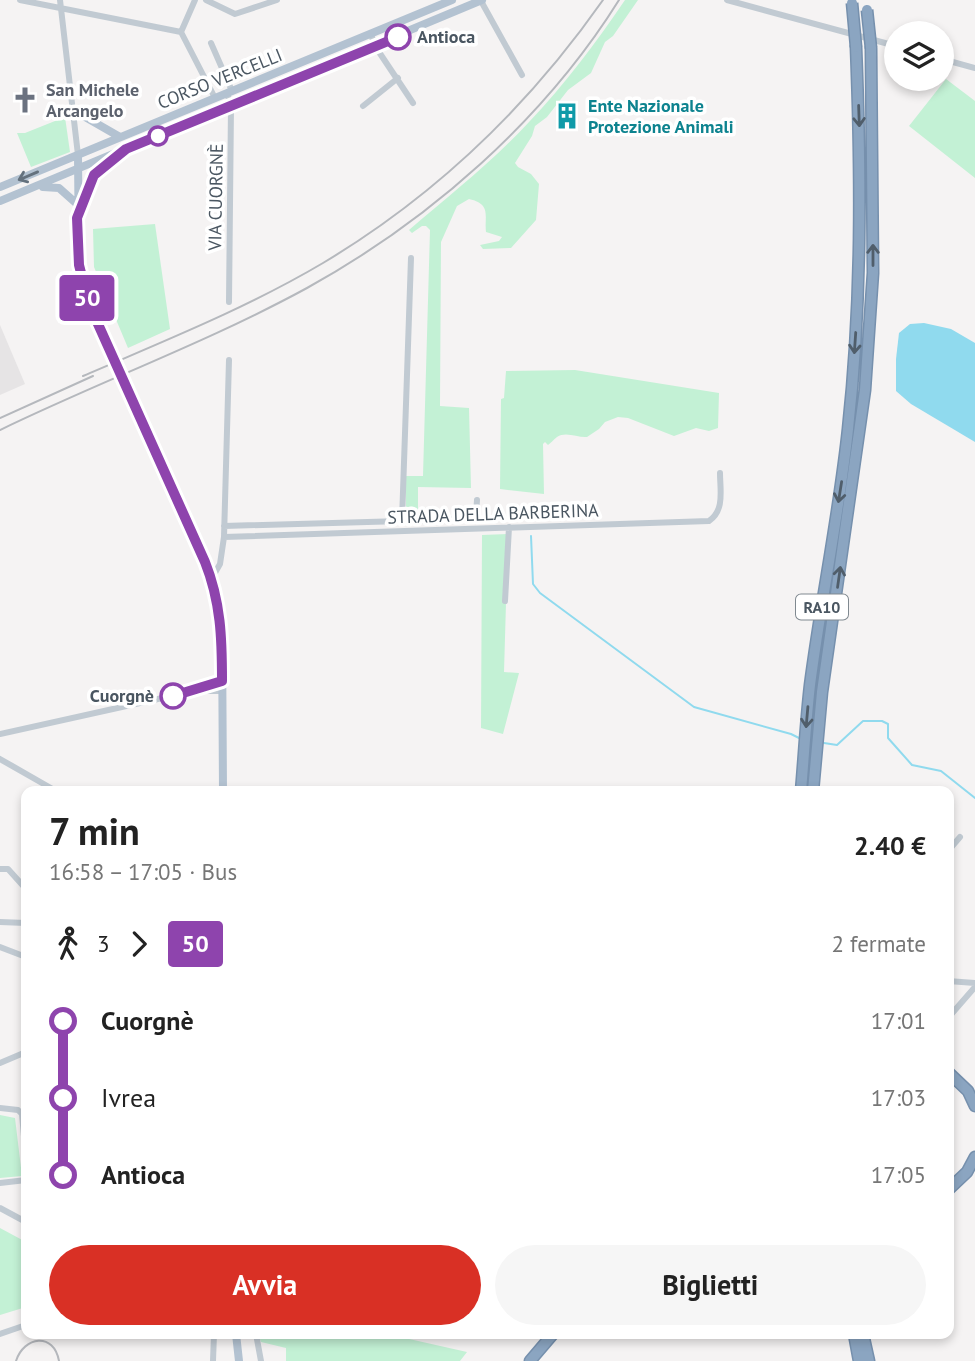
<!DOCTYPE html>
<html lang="it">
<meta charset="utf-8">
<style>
body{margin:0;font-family:"PT Sans",sans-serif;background:#f6f6f6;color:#222;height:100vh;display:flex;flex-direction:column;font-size:26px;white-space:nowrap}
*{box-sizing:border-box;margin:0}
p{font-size:23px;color:#767676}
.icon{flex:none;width:38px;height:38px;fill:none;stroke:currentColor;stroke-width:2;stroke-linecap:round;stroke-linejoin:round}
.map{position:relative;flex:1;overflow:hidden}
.side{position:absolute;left:21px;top:786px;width:933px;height:553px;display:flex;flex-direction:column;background:#fff;border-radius:14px;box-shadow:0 4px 10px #0003}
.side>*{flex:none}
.badge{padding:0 14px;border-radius:5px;font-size:24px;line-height:46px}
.buttons{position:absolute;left:884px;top:21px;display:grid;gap:14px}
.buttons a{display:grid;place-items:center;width:70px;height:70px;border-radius:50%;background:#fff;box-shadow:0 4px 10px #0003;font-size:35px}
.map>.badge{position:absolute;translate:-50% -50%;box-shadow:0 0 0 4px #fff}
.legs{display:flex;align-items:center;gap:10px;height:77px;padding:0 28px;font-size:23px}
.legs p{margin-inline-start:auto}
.headline{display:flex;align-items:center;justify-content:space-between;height:119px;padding:0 28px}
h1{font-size:38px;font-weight:700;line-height:52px}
.action{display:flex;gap:14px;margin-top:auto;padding:14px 28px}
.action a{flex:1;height:80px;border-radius:42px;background:#d93025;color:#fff;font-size:28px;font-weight:700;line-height:80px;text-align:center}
.action a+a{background:#f6f6f6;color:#222}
ul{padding:0 28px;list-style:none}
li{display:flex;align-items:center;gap:24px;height:77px;font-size:26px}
li i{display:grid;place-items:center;width:10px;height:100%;margin:0 9px;background:currentColor}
li i::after{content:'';width:18px;height:18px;margin:-9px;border:5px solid;border-radius:50%;background:#fff}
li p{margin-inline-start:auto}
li:first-child i{background:linear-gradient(#0000 50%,currentColor 0)}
li:last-child i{background:linear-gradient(currentColor 50%,#0000 0)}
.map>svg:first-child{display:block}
.education{fill:#e6e4e5}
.green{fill:#c3f1d5}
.water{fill:#90daee}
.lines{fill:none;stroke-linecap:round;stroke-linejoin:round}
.stream{stroke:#90daee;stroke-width:2}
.highway-casing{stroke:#7690ad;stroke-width:13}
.minor{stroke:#c1cad2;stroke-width:6}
.major{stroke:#b3c2d1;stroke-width:8}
.highway{stroke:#8ba5c1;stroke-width:10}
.tram{stroke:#b5b8bd;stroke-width:2}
.rail{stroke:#b5b8bd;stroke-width:2}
.highway-bridge-casing{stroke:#7690ad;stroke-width:13;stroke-linecap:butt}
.major-bridge{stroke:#b3c2d1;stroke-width:8}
.highway-bridge{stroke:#8ba5c1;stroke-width:10}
.oneway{stroke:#505e6b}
.oneway2{stroke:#64717d}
.line-1-casing{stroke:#fff;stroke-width:16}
.line-1{stroke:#8e44ad;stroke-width:10}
.stop-1-dot{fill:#fff;stroke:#8e44ad;stroke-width:3.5}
.labels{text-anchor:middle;stroke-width:7;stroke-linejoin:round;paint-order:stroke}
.shield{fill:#fff;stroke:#808990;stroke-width:2}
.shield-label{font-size:16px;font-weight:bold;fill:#4a5661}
.stop-label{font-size:18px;font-weight:bold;fill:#4a5661;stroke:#fff;text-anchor:start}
.street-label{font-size:18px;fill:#4a5661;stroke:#fff}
.worship-label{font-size:18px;font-weight:bold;fill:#5b616d;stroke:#fff;text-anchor:start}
.culture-label{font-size:18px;font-weight:bold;fill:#0d838f;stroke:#fff;text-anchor:start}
</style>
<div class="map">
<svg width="975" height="1361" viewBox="0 0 975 1361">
<rect width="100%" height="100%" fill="#f5f3f3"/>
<path class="education" d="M0,325L25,384L0,395Z"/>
<path class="green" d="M625,0H638L613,36L605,42L591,73L568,90L547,117L535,126L532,136L515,163L518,167L531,174L539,184L536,220L511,248L483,249L480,245L499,241L502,237L486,232C484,216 492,204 469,199L457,206L441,242L440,406L469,408L471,488L418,487V518L406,519V476H423L430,230L426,226H422L412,233L409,230C450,195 492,162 529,122C564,85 596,43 625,0Z
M946,79L975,101V178L909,126Z
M65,117L70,152L31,167L17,133H25Z
M155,224L170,329L128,348L94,267L93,229Z
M575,370L719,393L718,428L709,431L696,428L674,436L628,418L618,417L605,422L599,429L587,437C578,438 566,431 557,437C553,440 551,443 548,445L545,442L543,444L544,494L500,489L501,399L504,398L506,371Z
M508,534L504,672L519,673L503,734L481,728L482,535Z
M0,1115L15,1118L22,1176L0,1178Z
M0,1228L26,1242V1307L0,1315Z
M258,1334H387L467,1352L460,1361H286V1348L261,1342Z"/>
<path class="water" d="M924,323L951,329L975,343V442L911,404L896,391V359L899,333L910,324Z"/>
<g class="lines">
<path class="stream" d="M531,536L533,584L540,593L694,707L791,734L799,738
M824,743L837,745L863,721H882L888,724V738L912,765L941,771L975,798"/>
<g class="highway-casing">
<path id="highway" d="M801,791C804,756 806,720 810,685C821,600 839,515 848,429C862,301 861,175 856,47
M813,791L822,692L865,390L873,273L871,48
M948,1072L968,1091L975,1106
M948,1190L967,1172L975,1157
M854,1334L859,1361
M863,1334L869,1361
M530,1361L553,1334"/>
</g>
<path class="minor" d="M20,0L181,32L215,98
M60,0L78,155
M206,0L235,14L277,0
M727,0L896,46
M481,1L522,75
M181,32L195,0
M371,34L375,46L413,103
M211,43L232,91
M942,59L975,68
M227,93L231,106L229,302
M363,106L398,78
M402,521L411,258
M224,526L472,519L476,515L477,500
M224,537L709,521C725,510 720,490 720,473
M212,578L220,564L224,537L229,360
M505,601L509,527
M196,690L222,681
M0,734L194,691H222
M0,759L56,791
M948,851L960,837
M0,869H8L26,889
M0,922L26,923
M0,947L26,957
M948,981L975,983
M948,1018L975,987
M0,1063L26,1052
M0,1108L18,1110L22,1114L26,1159
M0,1183L26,1180
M0,1208L26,1222
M0,1334L26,1325
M256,1334L261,1361
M213,1361L214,1334"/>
<path class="major" d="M73,110L120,137
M78,155L79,265L89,304L110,353
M0,187L452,0
M43,187L59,188L77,204
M0,201L482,0
M78,215L95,175L115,157
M123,382L195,538L218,598L222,633L223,791
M236,1334L239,1361"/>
<use href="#highway" class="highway"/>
<path class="tram" d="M16,1361C24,1336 54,1332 59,1361"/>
<path class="rail" d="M83,376C164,341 247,308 323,263C435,196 528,107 603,0
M0,418L93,376
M0,430C101,381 208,342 307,288C430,220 544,120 619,0"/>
<g class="highway-bridge-casing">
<path id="highway-bridge" d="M852,3L856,47
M867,10L871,48"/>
</g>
<path class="major-bridge" d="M110,353L123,382"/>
<use href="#highway-bridge" class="highway-bridge"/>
</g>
<defs><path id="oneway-shaft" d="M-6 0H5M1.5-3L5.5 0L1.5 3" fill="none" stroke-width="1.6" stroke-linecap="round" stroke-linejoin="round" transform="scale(1.75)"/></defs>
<g class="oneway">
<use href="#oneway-shaft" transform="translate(859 116) rotate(88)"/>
<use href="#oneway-shaft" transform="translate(873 255) rotate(-90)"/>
<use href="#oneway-shaft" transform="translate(855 343) rotate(94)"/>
<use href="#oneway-shaft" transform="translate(840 492) rotate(99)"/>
<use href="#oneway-shaft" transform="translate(839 577) rotate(-82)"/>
<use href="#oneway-shaft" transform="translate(807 717) rotate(95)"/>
</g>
<use class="oneway2" href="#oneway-shaft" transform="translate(28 176) rotate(157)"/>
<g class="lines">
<g class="line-1-casing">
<path id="line-1" d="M173,696L222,681C222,639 221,602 205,562L89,304L79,265L77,218L94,175L126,149L398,37"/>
</g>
<use href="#line-1" class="line-1"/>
</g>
<defs>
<g id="church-bare" transform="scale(2.1)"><path d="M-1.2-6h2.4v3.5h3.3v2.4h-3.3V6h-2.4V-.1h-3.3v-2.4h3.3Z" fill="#6b7280" stroke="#fff" stroke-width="2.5" paint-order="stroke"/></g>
<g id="building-bare" transform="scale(2.1)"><path d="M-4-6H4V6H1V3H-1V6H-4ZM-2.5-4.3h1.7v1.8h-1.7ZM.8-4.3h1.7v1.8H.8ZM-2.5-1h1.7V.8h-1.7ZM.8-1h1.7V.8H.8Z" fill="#0f9aa8" stroke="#fff" stroke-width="2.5" paint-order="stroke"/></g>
</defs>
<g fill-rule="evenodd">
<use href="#church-bare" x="25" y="100"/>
<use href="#building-bare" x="567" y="116"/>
</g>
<g class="stop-1-dot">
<circle cx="398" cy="37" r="12"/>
<circle cx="158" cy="136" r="9"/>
<circle cx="173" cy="696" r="12"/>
</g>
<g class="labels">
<rect class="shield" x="796" y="594.5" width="52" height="25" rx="5"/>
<g class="shield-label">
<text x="822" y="613">RA10</text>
</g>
<g class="stop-label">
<text x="417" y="43">Antioca</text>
<text x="154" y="702" text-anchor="end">Cuorgnè</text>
</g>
<g class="street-label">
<text transform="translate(220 79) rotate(-22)" y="6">CORSO VERCELLI</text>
<text transform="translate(216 197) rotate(-89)" y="6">VIA CUORGNÈ</text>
<text transform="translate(493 514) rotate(-2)" y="6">STRADA DELLA BARBERINA</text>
</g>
<g class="worship-label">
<text x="46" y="96">San Michele<tspan x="46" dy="21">Arcangelo</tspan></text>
</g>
<g class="culture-label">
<text x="588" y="112">Ente Nazionale<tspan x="588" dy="21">Protezione Animali</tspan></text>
</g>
</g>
</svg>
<div class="buttons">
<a><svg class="icon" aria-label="layers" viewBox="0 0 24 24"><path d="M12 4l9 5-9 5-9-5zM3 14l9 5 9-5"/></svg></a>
</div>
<b class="badge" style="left:87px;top:298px;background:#8e44ad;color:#fff">50</b>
<section class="side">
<div class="headline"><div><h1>7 min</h1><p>16:58 – 17:05 · Bus</p></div><b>2.40 €</b></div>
<div class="legs"><svg class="icon" aria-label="walk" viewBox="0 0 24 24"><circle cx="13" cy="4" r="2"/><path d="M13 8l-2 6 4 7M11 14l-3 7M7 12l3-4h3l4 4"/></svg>3<svg class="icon" aria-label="forward" viewBox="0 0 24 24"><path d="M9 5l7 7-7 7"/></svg><b class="badge" style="background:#8e44ad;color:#fff">50</b><p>2 fermate</p></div>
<ul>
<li><i style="color:#8e44ad"></i><b>Cuorgnè</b><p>17:01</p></li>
<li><i style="color:#8e44ad"></i><span>Ivrea</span><p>17:03</p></li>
<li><i style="color:#8e44ad"></i><b>Antioca</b><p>17:05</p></li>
</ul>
<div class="action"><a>Avvia</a><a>Biglietti</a></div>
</section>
</div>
